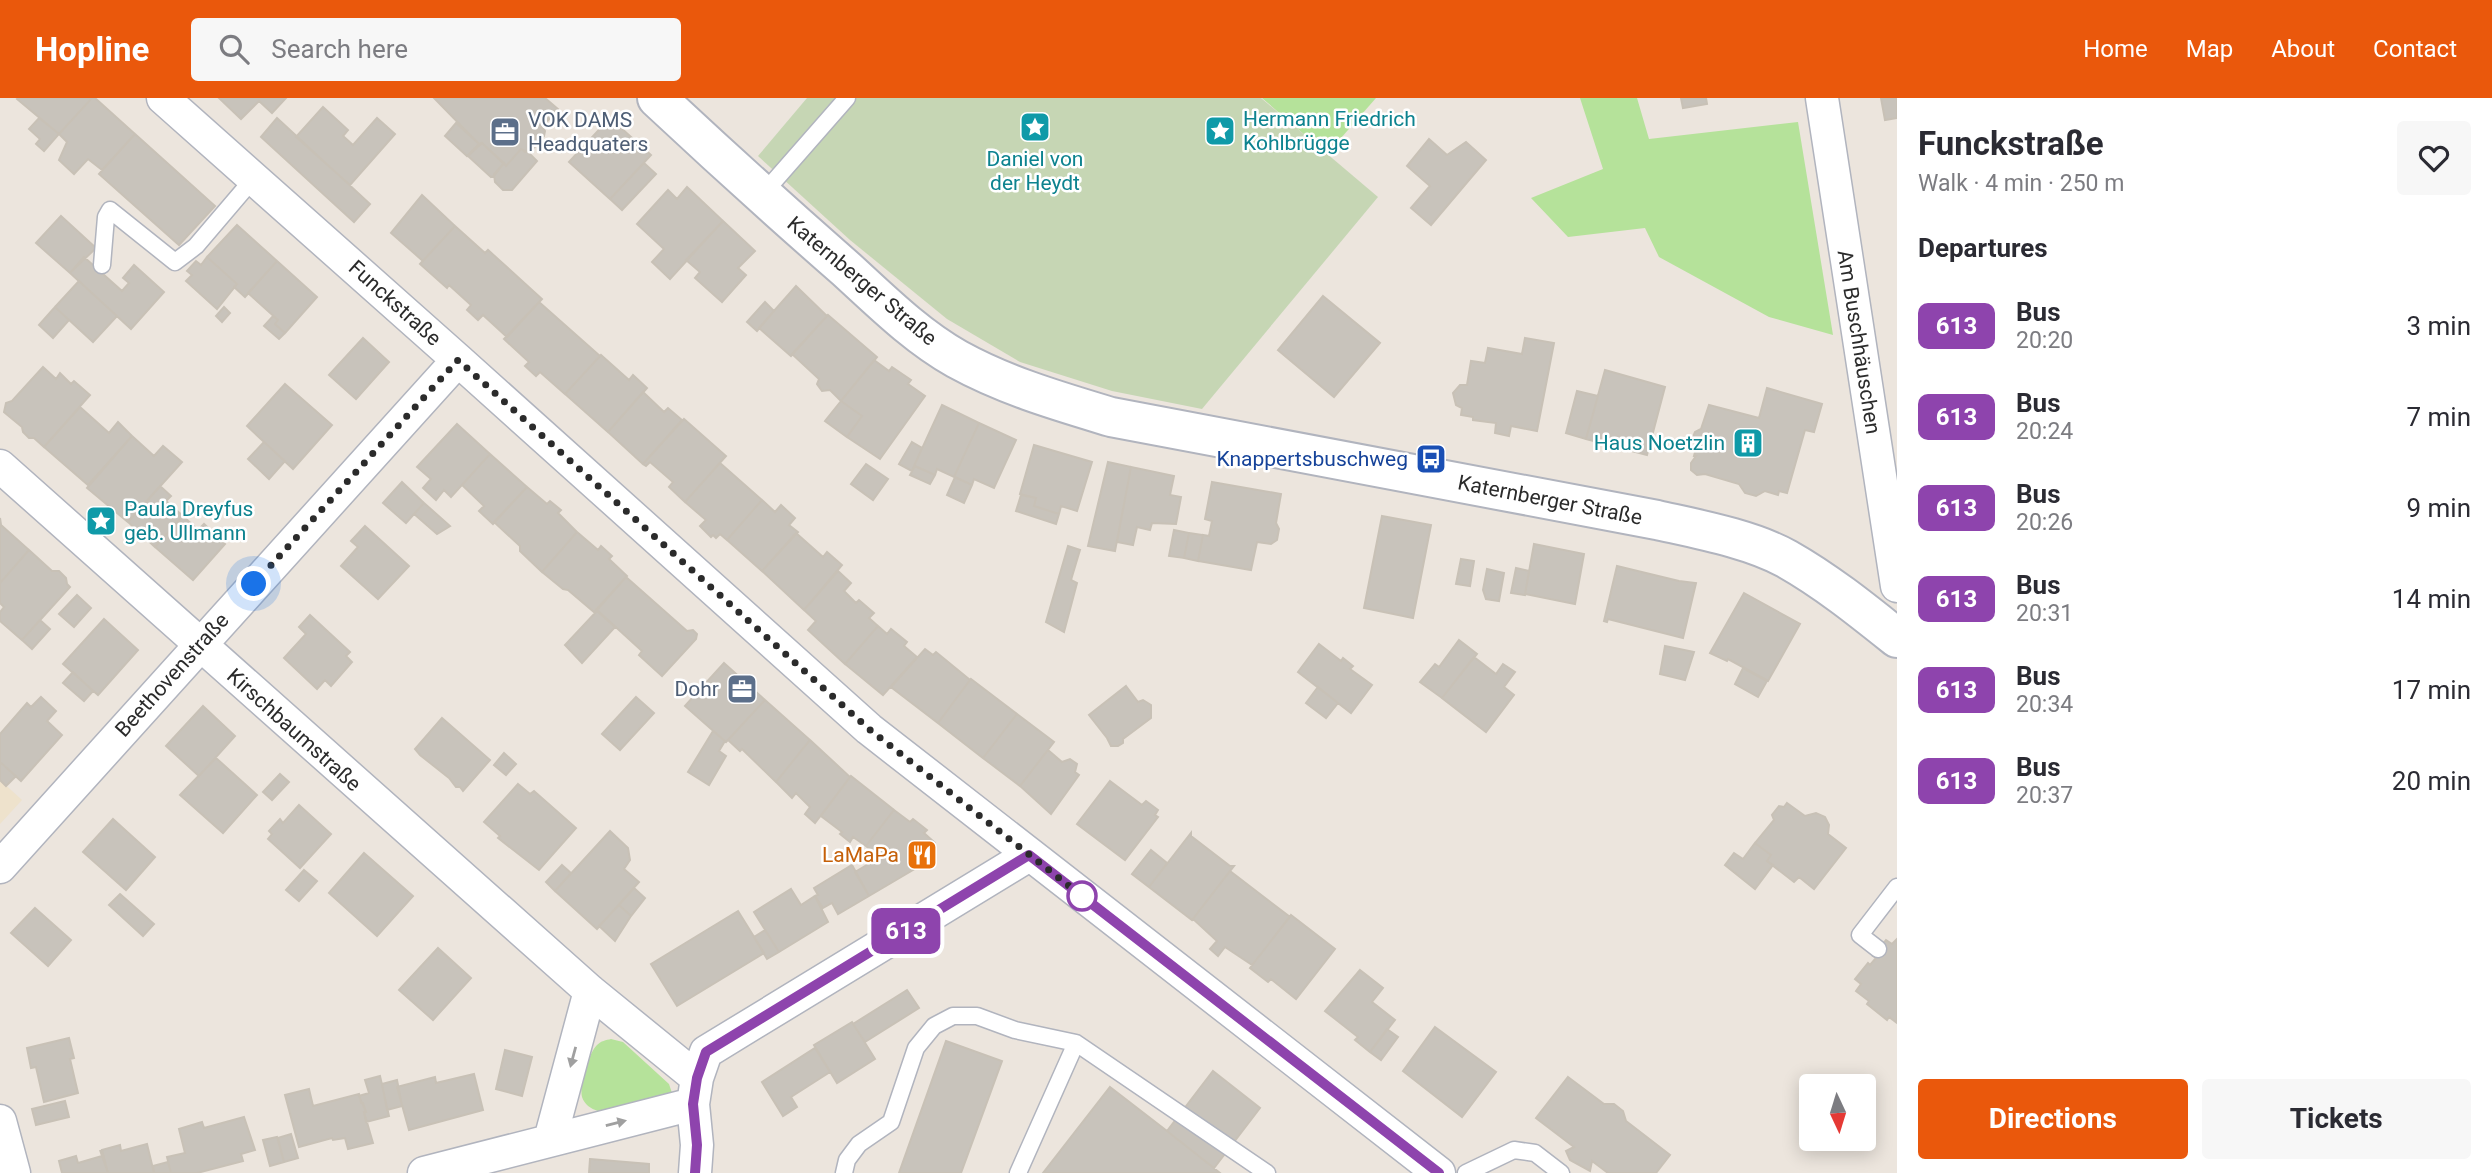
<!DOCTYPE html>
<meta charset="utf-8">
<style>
body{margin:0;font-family:Roboto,sans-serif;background:#f7f7f7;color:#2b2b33;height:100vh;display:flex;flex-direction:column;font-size:26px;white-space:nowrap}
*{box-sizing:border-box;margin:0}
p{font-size:23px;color:#7c7c81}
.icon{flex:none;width:38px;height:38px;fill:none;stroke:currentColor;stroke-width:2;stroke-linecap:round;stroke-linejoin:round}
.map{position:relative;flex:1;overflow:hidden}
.panel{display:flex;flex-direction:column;background:#fff;width:595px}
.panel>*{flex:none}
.badge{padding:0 14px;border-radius:10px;font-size:24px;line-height:46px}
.needle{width:46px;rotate:176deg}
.controls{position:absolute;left:1799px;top:976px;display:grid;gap:14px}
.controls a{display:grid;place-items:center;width:77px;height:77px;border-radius:7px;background:#fff;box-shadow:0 4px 18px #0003;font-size:35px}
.you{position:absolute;width:35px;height:35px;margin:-18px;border:5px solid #fff;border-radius:50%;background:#1a73e8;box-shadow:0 0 0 10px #1a73e833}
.map>.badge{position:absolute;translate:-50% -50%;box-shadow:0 0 0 4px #fff}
h2{padding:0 21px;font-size:26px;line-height:63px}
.round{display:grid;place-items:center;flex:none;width:74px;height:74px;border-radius:7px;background:#f7f7f7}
.overview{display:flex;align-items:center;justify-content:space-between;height:119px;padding:0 21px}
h1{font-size:33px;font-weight:700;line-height:52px}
.cta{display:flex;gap:14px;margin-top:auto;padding:14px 21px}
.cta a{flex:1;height:80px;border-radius:7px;background:#ea580c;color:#fff;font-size:28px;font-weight:700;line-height:80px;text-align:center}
.cta a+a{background:#f7f7f7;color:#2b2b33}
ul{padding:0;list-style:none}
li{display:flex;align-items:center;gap:21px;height:91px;padding:0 21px}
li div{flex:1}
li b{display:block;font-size:26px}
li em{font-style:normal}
li .badge{min-width:77px;font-weight:700;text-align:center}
header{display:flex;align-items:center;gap:42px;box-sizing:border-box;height:98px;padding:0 35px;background:#ea580c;color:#fff}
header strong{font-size:33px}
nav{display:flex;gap:38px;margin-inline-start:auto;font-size:24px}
.search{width:490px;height:63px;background:#f7f7f7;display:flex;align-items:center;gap:18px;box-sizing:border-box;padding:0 24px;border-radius:7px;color:#7c7c81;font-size:26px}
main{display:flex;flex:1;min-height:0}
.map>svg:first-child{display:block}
.education{fill:#eee2cc}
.green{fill:#b5e29a}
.cemetery{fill:#c6d6b4}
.building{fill:#c8c3bb;stroke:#c8c1b6;stroke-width:2}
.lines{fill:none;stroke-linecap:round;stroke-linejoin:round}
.lane-casing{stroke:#b1b4be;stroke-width:19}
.street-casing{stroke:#b1b4be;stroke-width:35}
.secondary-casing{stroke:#b1b4be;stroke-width:42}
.lane{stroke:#fff;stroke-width:16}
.street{stroke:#fff;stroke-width:32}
.secondary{stroke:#fff;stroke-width:38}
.oneway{fill:#a0a0a0}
.line-casing{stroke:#fff;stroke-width:16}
.line{stroke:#8e44ad;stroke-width:10}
.walk{stroke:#2b2b2b;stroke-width:7;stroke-dasharray:0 12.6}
.stop-dot{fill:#fff;stroke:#8e44ad;stroke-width:3.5}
.labels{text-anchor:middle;stroke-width:5;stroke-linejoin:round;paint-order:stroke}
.culture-label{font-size:21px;fill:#0d838f;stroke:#fff;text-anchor:start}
.service-label{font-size:21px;fill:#4e5e75;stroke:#fff;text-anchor:start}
.street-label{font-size:21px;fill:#2b2b2b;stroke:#fff}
.transit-label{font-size:21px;fill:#164399;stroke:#fff;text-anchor:end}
.food-label{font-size:21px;fill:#c56008;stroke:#fff;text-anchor:end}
</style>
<header>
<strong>Hopline</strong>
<div class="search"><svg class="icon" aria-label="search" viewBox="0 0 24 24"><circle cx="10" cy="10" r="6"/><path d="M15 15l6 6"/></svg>Search here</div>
<nav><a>Home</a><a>Map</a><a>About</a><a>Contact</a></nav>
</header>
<main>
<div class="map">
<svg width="1897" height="1075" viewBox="0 0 1897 1075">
<rect width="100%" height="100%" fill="#ece5dd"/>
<path class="education" d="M0,682L22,702L0,726Z"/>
<path class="green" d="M1262,0H1376L1327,56Z
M1580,0H1637L1649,41L1798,24L1833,237L1769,219L1659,159L1645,130L1568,139L1531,100L1603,71Z
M611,941L623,944L669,986L672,995C655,1000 614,1018 598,1013C591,1011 584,1006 582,999C579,988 589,954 597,947C601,943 606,942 611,941Z"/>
<path class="cemetery" d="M807,0H1261L1378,99L1202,311L1112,293L1020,264L947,221L850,142L758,58Z"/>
<path class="building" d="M92,0L59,36L17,1L18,0Z
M92,0H95L135,36L102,72L88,61L74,76L59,62L67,44L59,36Z
M219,0H286L272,15L259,3L241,21Z
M434,0H545L558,11L542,29L545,33L544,38L531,53L525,54L521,51L506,68L482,45L479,46Z
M1681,0H1706L1707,6L1683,10Z
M1881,0H1897V20L1885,22Z
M323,9L348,32L343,38L353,47L377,20L395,36L350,87L296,39Z
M39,20L59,36L44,53L36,46L40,41L29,31Z
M277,20L370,106L354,124L261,39Z
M610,20L651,57L610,101L569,64Z
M456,25L479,46L467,58L445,38Z
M135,36L215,108L179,147L99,76Z
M1429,41L1447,57L1466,44L1486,62L1431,127L1411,110L1430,88L1407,68Z
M482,45L504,65L494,78L491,79L468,58Z
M521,51L528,54L537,63L512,92H503L495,84L494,76L504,65L506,68Z
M644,65L656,76L622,112L610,101Z
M687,89L723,123L670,181L652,164L664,151L637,126L668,92L677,101Z
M422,97L455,128L423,163L391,135Z
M61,118L96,150L70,175L36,145Z
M723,123L755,153L738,170L746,177L722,204L695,180L700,174L686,162Z
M237,127L277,163L245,199L234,189L237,186L207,159Z
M455,128L485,155L488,152L542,201L507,239L483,217L478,222L467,212L471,207L449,187L447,190L420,166Z
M84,159L122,193L129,185L123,180L134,167L164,194L131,231L70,175Z
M207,159L237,186L217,211L186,183L192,177L187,173L196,163L201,167Z
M277,163L317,199L285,235L275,226L278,222L248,195Z
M79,183L117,218L93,244L55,209Z
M796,188L827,218L791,258L759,230Z
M1323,198L1380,245L1334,299L1278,252Z
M539,204L600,258L565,296L540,274L536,278L525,268L529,264L504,241Z
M765,204L774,213L757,233L747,224Z
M55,209L69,222L53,240L39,227Z
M224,209L230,215L222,224L216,218Z
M828,217L877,259L841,303L830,292L822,293L817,286L819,281L792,256Z
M273,218L278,222L275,226L285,235L279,241L264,228Z
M363,240L389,264L356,301L329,277Z
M1525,240L1554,245L1537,333L1511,328L1509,338L1495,335L1496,325L1473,322V319L1461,317L1462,310L1456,307L1453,295L1460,287H1467L1471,263L1485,265L1488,250L1522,256Z
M601,257L629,282L633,277L647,290L608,334L565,296Z
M874,262L889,273L892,269L911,282L908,286L925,298L880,361L847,339L862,318L841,303Z
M43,269L56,281L60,275L71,286L74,283L90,297L44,349L34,340H29L23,334L22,329L4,314L6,305L12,303Z
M1605,272L1665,289L1647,357L1586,341Z
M285,286L332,327L293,371L247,328Z
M1767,290L1822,306L1814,334L1805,332L1787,395L1779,393L1778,397L1765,393L1756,398L1745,395L1739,386L1705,376L1697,377L1691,372V365L1696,358H1694L1697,347L1693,339L1695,334L1701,331L1709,307L1759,320Z
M1577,293L1598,298L1586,341L1566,335Z
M643,294L664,314L668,310L682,322L643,366L608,334Z
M841,303L862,318L847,339L825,323Z
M942,307L979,325L954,379L937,371L935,377L914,368Z
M80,309L109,335L118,324L132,338L88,387L44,349Z
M684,321L726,358L685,404L669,389L673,384L650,364L646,368L643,366Z
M979,325L1016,342L994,390L974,381L972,387L954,379Z
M457,326L490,356L451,399L444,392L436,402L423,390L431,381L417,369Z
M132,338L154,358L163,348L182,364L128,424L87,390Z
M264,344L285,363L269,381L248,361Z
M912,344L922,350L912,373L899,366Z
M1034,347L1092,364L1077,413L1061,408L1059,416L1034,408L1036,400L1020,396Z
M490,356L527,389L493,426L479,413L484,408L462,387Z
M1108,364L1131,369L1115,453L1088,448Z
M720,365L762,402L727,442L720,436L716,440L713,437L711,439L700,428L706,422L685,404Z
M866,366L888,381L873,402L851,386Z
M915,368L935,377L930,386L910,377Z
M1131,369L1174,378L1170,397L1181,399L1176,426L1152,425L1150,432L1137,429L1133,447L1117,444Z
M955,379L972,387L964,405L947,397Z
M402,384L424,405L406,425L383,405Z
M1212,384L1281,396L1276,425L1279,431L1277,442L1271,446L1257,444L1251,472L1198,463L1203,437L1209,438L1212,423L1205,421Z
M160,388L171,398L166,403L183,418L155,449L128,424Z
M527,389L547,406L550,403L561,412L558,415L577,434L542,474L520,453V448L494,424Z
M1021,397L1036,400L1034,408L1059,416L1056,426L1016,413Z
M762,402L775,414L781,407L795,420L789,427L798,434L762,473L727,442Z
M424,405L450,428L437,436L414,416Z
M183,418L198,432L204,426L225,446L193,482L155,449Z
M1382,418L1431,427L1413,520L1364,510Z
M0,420L1,427L29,452L0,485Z
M365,428L409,468L378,501L341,468L358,449L351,443Z
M1174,432L1189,435L1184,460L1169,458Z
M577,434L598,452L601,448L612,458L609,461L627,478L594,514L568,492L563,491L542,474Z
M796,435L823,459L827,454L842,467L804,512L762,473Z
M1189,435L1203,437L1198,463L1184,460Z
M1534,446L1584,456L1575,506L1525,496Z
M1068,448L1080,452L1071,482L1077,485L1064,534L1046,524Z
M29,452L52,473H59L66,480L67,486L70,489L22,542L0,523V514L4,509L0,505V485Z
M1461,461L1474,463L1470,488L1456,486Z
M1617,468L1679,483L1696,485L1683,540L1608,521L1607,524L1604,523Z
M1516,470L1529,473L1525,497L1511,495Z
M1487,471L1504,475L1499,503L1486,501L1483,492Z
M838,473L851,485L844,493L856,505L859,502L874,515L869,520L878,528L845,566L808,532L816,523L804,512Z
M626,479L687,533L693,532L697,536L696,541L662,578L639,557L642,553L597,512Z
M1744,495L1800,526L1768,583L1728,561L1727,563L1710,555Z
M77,497L91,510L74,529L59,516Z
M597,513L615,529L582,565L565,547Z
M310,517L350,554L346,558L352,564L331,588L325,582L317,591L284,560L306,536L299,529Z
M104,521L138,552L98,597L63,566Z
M40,522L50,531L32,551L22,542Z
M878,528L887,536L891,531L907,544L904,548L917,559L883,597L845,566Z
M1459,542L1477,556L1442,600L1420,584L1435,566L1439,569Z
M1319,546L1341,563L1343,560L1353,568L1350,571L1372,587L1351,615L1298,574Z
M1665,548L1694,554L1685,582L1660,576Z
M925,551L933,557L936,554L970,582L938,625L891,589Z
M1474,559L1496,576L1503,566L1515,574L1504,589L1514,597L1486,634L1442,600Z
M724,565L765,602L726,644L685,608Z
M1743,570L1767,583L1758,599L1735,586Z
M73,574L93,593L84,603L63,585Z
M971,581L1017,616L983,660L938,625Z
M1126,588L1138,604L1143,602L1151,607V620L1123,641V645L1118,648H1111L1107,640L1089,617Z
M1318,589L1338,605L1326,620L1306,605Z
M41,599L56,613L47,623L62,637L21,683L0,664V636L27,605L31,609Z
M636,599L654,615L620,652L602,636Z
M765,602L810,642L776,684L742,651L740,653L728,642Z
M203,608L235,638L199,678L166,648Z
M1017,616L1054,644L1020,688L983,660Z
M442,620L490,662L463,693L460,689H456L449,680L420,657L415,651Z
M713,633L725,643L719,653L726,658L709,687L688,674Z
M810,642L850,679L815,725L805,716L810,709L796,695L792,700L776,684Z
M1048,652L1062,664L1070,661L1077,666L1075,674L1079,677L1051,716L1020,688Z
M504,655L516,666L506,677L494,667Z
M216,660L257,697L223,735L180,697Z
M0,664L16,678L6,688L0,682Z
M280,676L289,684L272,702L263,694Z
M851,678L894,712L866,748L853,739L850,744L840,736L842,734L821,718Z
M1110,683L1142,707L1146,703L1158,712L1155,717L1158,719L1125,762L1077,726Z
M518,686L530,696L534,693L576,730L539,772L498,740L500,738L484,724Z
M1787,705L1805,718L1816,715L1825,719L1829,727L1828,736L1846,750L1814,791L1799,779L1794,784L1767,763L1771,757L1755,745L1774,722L1772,717L1779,708L1784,709Z
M299,707L331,736L300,770L268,741L272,736L269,733L280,721L283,725Z
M894,712L910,724L913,721L927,732L924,735L935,745V759L869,798L855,774L880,759L866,748Z
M113,721L155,759L126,792L83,754Z
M610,733L628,750L630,762L624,771L639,784L597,831L555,793Z
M1191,735V738L1230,768H1234L1192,822L1149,789Z
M1755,745L1771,757L1767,763L1773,767L1755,791L1725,767L1734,755L1743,761Z
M1151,752L1167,765L1149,789L1132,776Z
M364,755L413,798L377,838L329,795Z
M562,767L571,775L555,793L546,784Z
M852,767L869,798L838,816L832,805L823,810L815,798L818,797L814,790Z
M304,772L317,783L299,803L286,792Z
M1230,773L1290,819L1252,867L1225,849L1218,858L1210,851L1217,843L1193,821Z
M634,790L645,800L631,818L619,807Z
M791,791L801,807L815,798L828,824L779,854L754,814Z
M120,796L154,826L143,838L109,807Z
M619,807L631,818L615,843L599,828Z
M35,810L71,842L48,868L11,835Z
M738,813L764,855L677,908L651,866Z
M1291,817L1335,851L1296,901L1271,881L1268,884L1250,870Z
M765,832L779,854L767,861L754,839Z
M1897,841V925L1889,919L1887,922L1867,906L1869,903L1856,893L1861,886L1855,881L1868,865L1870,867L1876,860L1873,858L1886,842L1892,846Z
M438,850L471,880L433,922L399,892Z
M1360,872L1383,890L1372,904L1395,922L1370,954L1355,942L1358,939L1325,913Z
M907,892L919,910L865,944L853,926Z
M852,924L875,961L837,985L814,947Z
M1435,929L1496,974L1462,1019L1403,973Z
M1387,931L1398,939L1381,962L1370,954Z
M69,940L74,960L70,961L78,995L44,1004L36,969L31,970L27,950Z
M946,943L1002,963L961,1075H899Z
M815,950L830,974L791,999L797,1009L783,1018L762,984Z
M505,952L532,959L522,998L496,991Z
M1213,973L1260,1010L1214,1070L1167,1033Z
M474,976L483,1012L409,1032L397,989L435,979L436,985Z
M380,978L389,1018L366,1024L364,1014H366L359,998L369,995L365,982Z
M1568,979L1604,1006H1614L1623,1013L1626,1023L1670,1057L1656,1075H1608L1592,1063L1590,1073L1570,1062L1566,1053L1574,1049L1536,1020Z
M397,982L402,1008L387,1012L382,986Z
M1110,989L1167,1033L1220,1075H1043Z
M309,991L313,1008L359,996L361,1005H363L366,1014H364L373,1045L348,1051L345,1040L333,1042L332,1040L299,1049L285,997Z
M65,1003L69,1019L36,1027L32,1011Z
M244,1019L255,1052L241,1056L243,1063L197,1075H171L167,1059L185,1055L179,1031L202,1024L204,1030Z
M291,1036L298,1060L284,1064L278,1040Z
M277,1039L284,1064L270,1068L263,1042Z
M147,1046L154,1075H108L102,1052L120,1047L121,1053Z
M100,1052L108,1075H62L59,1063L76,1058L78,1065L102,1058Z
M590,1061L649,1066V1075H589Z
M168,1064L171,1075H154L153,1068Z"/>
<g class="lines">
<g class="lane-casing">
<path id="lane" d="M762,97L847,0
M102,167L106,119L110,112L175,164L196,148L254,80
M1878,851L1860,837L1897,789
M844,1075L847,1062L859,1046L891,1024L916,950L934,928L953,918H977L1015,932L1076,945
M1018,1075L1076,945L1267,1075
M1466,1075L1514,1052L1535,1055L1561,1075"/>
</g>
<g class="street-casing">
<path id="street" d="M163,0L458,262L869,631L1439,1075
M1822,0L1897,488
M0,368L590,893L697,980
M0,769L458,262
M0,1023L14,1075
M550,1042L590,893
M424,1075L693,1006
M695,1075L697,1047L693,1006L697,980L706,954L1029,757"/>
</g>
<g class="secondary-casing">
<path id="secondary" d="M657,0C719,58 782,115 846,171C881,203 916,238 957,261C1006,288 1058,303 1111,319L1657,422C1697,431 1751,441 1787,461C1826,483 1862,512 1897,540"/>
</g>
<use href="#lane" class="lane"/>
<use href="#street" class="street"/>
<use href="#secondary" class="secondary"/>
</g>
<defs><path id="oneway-solid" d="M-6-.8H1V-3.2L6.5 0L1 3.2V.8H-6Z" transform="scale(1.75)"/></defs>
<g class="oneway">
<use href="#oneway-solid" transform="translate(573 959) rotate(105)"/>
<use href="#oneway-solid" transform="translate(616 1025) rotate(-14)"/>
</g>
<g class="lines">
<g class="line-casing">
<path id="line" d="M695,1075L697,1047L693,1006L697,980L706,954L1029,757L1439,1075"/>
</g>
<use href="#line" class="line"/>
<path class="walk" d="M254,486L458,262L869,631L1082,798"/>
</g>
<defs>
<g id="sight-square" transform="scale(1.575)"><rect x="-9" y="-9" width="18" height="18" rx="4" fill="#0f9aa8" stroke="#fff"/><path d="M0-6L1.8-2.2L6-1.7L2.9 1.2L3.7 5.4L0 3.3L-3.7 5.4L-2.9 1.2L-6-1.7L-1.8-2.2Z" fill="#fff"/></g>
<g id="office-square" transform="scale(1.575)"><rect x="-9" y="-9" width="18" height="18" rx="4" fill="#5c6f8a" stroke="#fff"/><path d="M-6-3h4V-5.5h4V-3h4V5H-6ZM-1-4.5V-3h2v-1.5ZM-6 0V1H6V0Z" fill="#fff"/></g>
<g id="building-square" transform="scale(1.575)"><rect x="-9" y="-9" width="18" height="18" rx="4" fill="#0f9aa8" stroke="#fff"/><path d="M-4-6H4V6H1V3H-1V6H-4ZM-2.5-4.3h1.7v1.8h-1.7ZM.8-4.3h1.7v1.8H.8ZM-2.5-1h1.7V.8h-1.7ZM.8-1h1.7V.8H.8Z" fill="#fff"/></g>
<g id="bus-square" transform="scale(1.575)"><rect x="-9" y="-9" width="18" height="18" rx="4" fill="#1a4fb4" stroke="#fff"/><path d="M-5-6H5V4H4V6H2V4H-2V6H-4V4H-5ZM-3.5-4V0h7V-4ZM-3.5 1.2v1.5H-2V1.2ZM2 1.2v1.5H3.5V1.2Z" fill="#fff"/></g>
<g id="restaurant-square" transform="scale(1.575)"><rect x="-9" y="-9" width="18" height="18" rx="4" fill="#e8710a" stroke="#fff"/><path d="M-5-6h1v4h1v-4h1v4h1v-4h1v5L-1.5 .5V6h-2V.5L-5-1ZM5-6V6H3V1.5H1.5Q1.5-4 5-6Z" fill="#fff"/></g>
</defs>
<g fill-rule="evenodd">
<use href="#sight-square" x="1035" y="29"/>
<use href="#sight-square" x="1220" y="33"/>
<use href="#office-square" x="505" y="34"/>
<use href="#building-square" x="1748" y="345"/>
<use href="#bus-square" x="1431" y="361"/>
<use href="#sight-square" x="101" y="423"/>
<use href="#office-square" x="742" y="591"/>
<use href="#restaurant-square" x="922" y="757"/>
</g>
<circle class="stop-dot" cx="1082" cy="798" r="14"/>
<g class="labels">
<g class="culture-label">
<text x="1243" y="28">Hermann Friedrich<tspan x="1243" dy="24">Kohlbrügge</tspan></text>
<text x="1035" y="68" text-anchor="middle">Daniel von<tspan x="1035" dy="24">der Heydt</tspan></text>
<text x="1725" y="352" text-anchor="end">Haus Noetzlin</text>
<text x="124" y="418">Paula Dreyfus<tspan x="124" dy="24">geb. Ullmann</tspan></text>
</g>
<g class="service-label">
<text x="528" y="29">VOK DAMS<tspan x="528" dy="24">Headquaters</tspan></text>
<text x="719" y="598" text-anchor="end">Dohr</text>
</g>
<g class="street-label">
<text transform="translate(862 183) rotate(40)" y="7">Katernberger Straße</text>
<text transform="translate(395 205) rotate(42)" y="7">Funckstraße</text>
<text transform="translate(1859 244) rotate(81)" y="7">Am Buschhäuschen</text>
<text transform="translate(1550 402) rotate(11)" y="7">Katernberger Straße</text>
<text transform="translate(172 577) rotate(-48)" y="7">Beethovenstraße</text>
<text transform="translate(294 632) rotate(42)" y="7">Kirschbaumstraße</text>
</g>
<g class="transit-label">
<text x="1408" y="368">Knappertsbuschweg</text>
</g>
<g class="food-label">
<text x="899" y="764">LaMaPa</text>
</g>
</g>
</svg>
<div class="controls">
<a><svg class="needle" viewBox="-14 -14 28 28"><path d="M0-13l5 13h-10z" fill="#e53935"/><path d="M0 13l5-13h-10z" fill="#7c7c81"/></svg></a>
</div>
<div class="you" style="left:254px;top:486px"></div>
<b class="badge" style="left:906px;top:833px;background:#8e44ad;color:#fff">613</b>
</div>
<section class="panel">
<div class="overview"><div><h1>Funckstraße</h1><p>Walk · 4 min · 250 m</p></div><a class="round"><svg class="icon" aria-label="heart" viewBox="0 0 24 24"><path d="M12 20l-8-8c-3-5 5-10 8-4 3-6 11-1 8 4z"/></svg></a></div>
<h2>Departures</h2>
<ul>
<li><span class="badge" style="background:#8e44ad;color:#fff">613</span><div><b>Bus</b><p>20:20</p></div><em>3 min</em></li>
<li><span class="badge" style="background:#8e44ad;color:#fff">613</span><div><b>Bus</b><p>20:24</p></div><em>7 min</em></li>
<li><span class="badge" style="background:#8e44ad;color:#fff">613</span><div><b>Bus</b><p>20:26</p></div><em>9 min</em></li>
<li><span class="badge" style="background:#8e44ad;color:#fff">613</span><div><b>Bus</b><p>20:31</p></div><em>14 min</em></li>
<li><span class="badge" style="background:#8e44ad;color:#fff">613</span><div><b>Bus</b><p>20:34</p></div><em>17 min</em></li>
<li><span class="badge" style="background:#8e44ad;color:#fff">613</span><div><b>Bus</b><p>20:37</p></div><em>20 min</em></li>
</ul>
<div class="cta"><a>Directions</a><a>Tickets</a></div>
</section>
</main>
